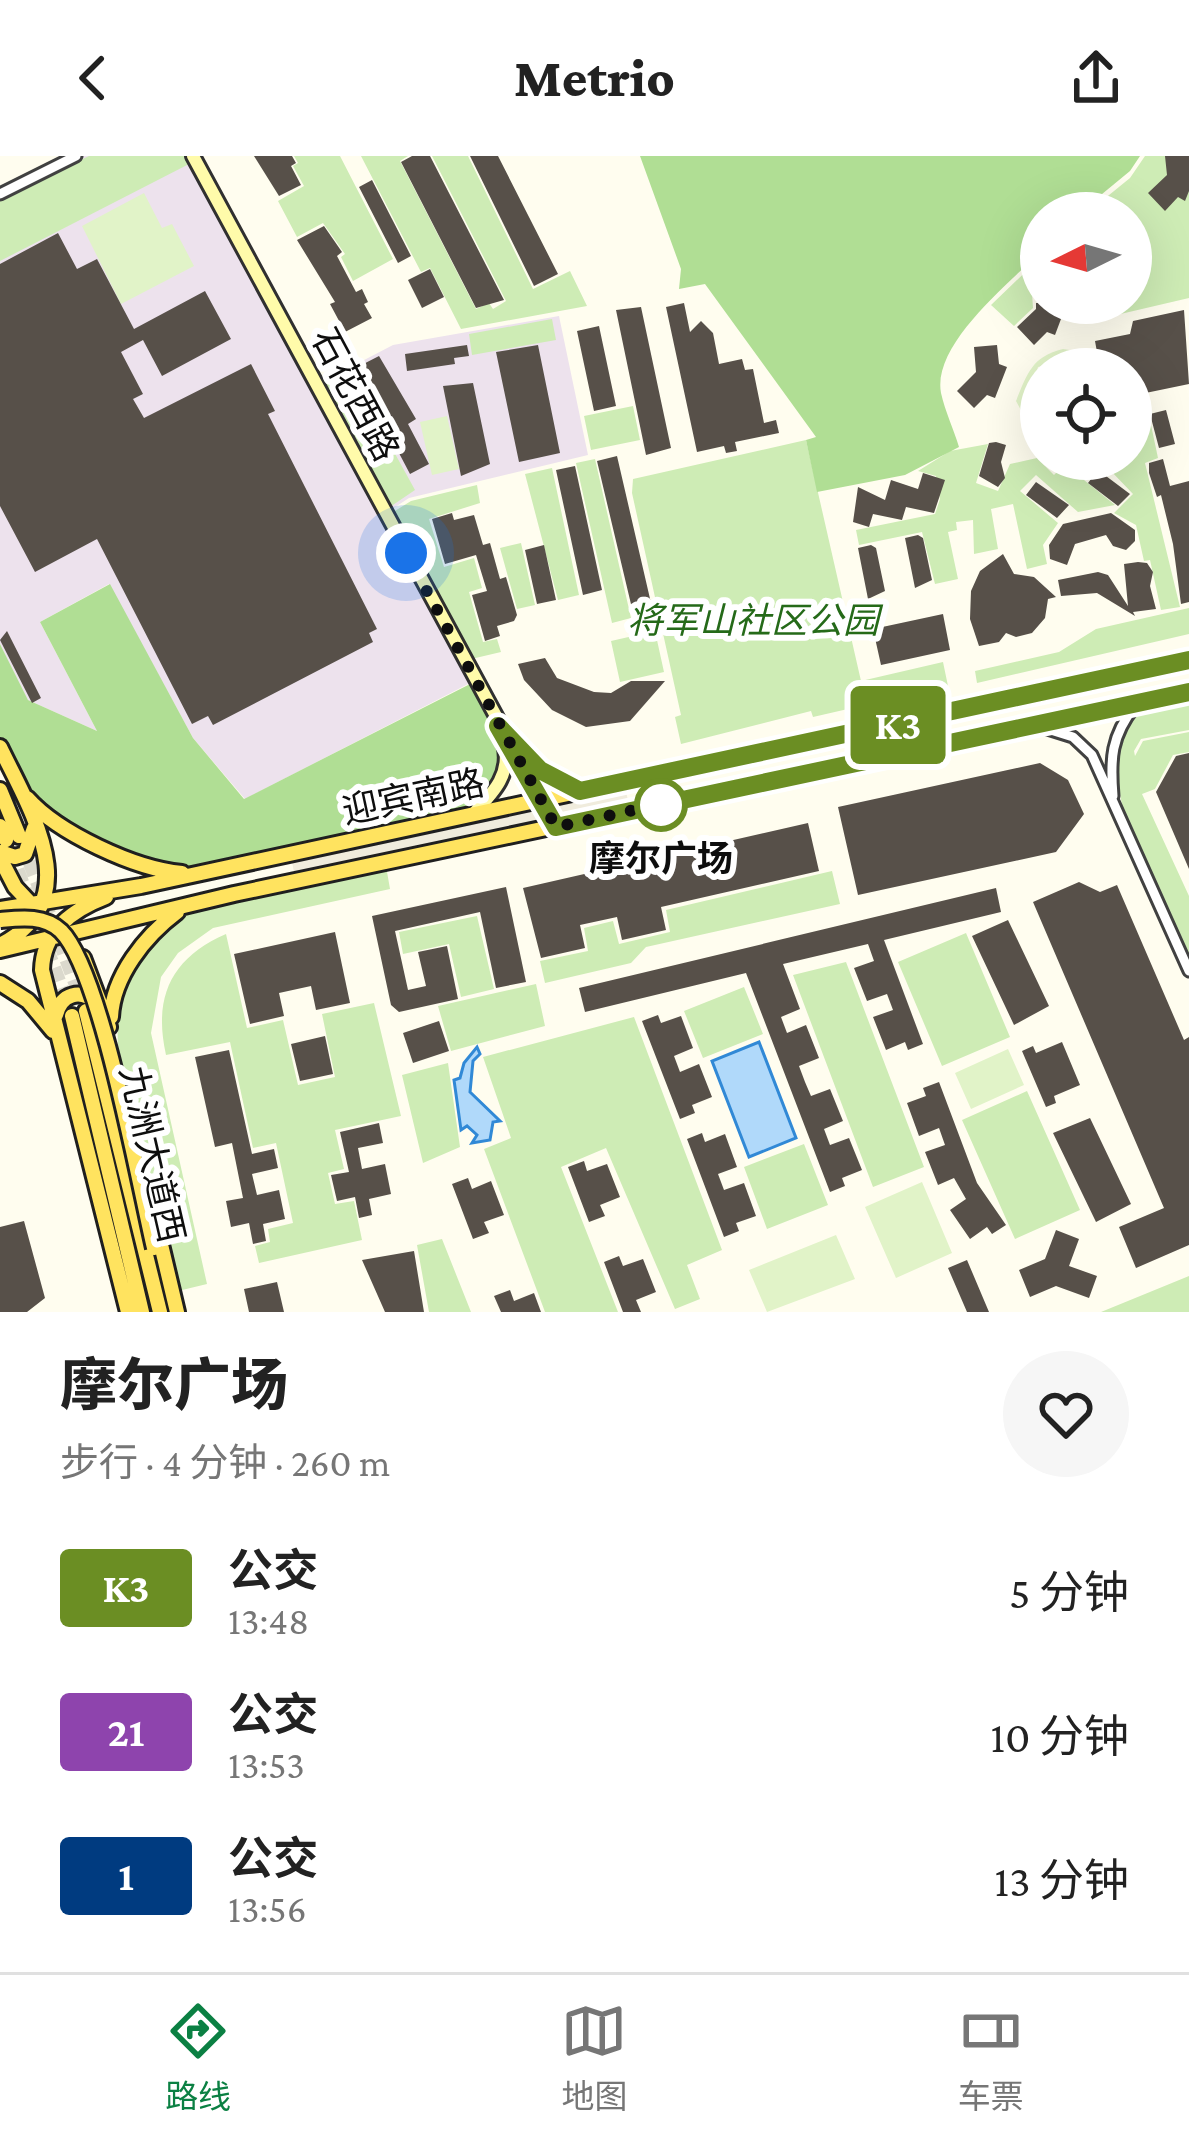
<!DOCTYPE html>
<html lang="zh">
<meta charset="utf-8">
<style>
body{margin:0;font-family:"Crimson Pro","Noto Sans SC",serif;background:#f6f6f6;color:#222;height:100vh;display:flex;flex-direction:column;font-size:45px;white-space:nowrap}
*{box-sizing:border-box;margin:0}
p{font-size:39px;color:#767676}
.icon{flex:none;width:66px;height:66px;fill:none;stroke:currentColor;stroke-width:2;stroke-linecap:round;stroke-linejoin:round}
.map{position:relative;height:1156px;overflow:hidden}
.panel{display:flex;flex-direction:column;background:#fff;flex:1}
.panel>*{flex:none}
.badge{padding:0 24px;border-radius:9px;font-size:42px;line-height:78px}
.needle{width:78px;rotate:265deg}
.fabs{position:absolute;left:1020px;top:36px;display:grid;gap:24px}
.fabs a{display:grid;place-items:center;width:132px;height:132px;border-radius:50%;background:#fff;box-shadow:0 12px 48px #0002;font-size:60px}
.you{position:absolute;width:60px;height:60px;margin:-30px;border:9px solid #fff;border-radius:50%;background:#1a73e8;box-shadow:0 0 0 18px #1a73e833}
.map>.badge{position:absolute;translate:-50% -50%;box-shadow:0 0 0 6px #fff}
.round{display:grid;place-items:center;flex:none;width:126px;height:126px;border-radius:63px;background:#f6f6f6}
.overview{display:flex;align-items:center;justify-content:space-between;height:204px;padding:0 60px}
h1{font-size:57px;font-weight:800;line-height:90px}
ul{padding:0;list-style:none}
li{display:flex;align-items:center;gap:36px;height:144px;padding:0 60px}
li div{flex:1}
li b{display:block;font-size:45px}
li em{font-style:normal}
li .badge{min-width:132px;font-weight:700;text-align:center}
header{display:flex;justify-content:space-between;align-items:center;height:156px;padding:0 60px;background:#fff;font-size:54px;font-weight:800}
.tabs{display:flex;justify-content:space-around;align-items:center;height:168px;border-top:3px solid #e0e0e0;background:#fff;font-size:33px;color:#767676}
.tabs a{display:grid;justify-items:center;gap:6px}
.tabs .current{color:#0b8043}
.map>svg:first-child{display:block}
.industrial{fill:#ede2ed}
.green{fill:#ceecb5}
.forest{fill:#b0de94}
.pitch{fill:#e1f3c8}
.plaza{fill:#f0ecdd}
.water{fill:#b0d9fa;stroke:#3189d6;stroke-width:3}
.building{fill:#575049}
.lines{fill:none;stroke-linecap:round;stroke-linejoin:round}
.primary-tunnel{stroke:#dbd9cd;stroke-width:14;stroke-dasharray:14 7;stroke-linecap:butt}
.minor-casing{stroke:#414141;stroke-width:15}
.secondary-casing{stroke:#303030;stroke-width:18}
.primary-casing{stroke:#1f1f1f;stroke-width:20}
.minor{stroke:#fff;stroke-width:9}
.secondary{stroke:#fffbaa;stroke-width:12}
.primary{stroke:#ffe35f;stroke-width:14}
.primary-bridge-casing{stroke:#1f1f1f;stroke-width:20;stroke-linecap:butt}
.primary-bridge{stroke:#ffe35f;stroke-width:14}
.line-casing{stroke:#fff;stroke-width:27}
.line{stroke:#6b8e23;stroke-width:18}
.walk{stroke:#0e0e0e;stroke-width:12;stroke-dasharray:0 21.6}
.stop-dot{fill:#fff;stroke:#6b8e23;stroke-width:6}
.labels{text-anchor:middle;stroke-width:12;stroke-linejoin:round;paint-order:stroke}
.street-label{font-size:36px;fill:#0e0e0e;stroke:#fff}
.park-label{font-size:36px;font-style:italic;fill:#256a19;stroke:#fff}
.stop-label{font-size:36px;font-weight:bold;fill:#0e0e0e;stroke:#fff}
</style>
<header><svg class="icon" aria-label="back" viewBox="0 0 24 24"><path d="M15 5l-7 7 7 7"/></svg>Metrio<svg class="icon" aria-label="share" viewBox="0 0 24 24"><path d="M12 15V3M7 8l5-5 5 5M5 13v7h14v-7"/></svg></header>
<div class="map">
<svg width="1189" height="1156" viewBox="0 0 1189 1156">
<rect width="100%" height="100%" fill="#fffdef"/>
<path class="industrial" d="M78,0H191L472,526L245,643L193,582L109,428L40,466L97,575L28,544L0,488V40Z
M559,160L588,299L409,342L386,357L318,228L393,189Z"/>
<path class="green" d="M89,0H187L191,7L0,105V43Z
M294,0H340L393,103L353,125L341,101L345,98L323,67L297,81L278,45L304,30L293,10L298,7Z
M361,0H408L400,5L476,153L489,147L493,153L506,145L432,0H468L533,133L570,115L587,150L461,173L430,112L421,116Z
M1145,0H1189V142L1082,167L1070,147H1131V57H1087L1130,22Z
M1041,101V120L1031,122L1033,152L1014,170L991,149Z
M552,163L556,184L472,199L469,178Z
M337,220L374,291L388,285L415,334L387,353L321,228Z
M633,250L640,284L591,294L584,260Z
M1151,269L1158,302L1145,307L1180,451L1161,454L1150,404L1144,405L1136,369L1114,357L1133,338L1110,314L1105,318L1097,310L1084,324L1115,349L1078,356L1036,319L1020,335L1058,367L1043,389L1047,408L1027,413L1013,348L991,353L998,393L974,398L973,364L956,366L957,374L948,376L958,423L935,428L922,376L859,389L856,374L935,358L940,343L936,320L918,315L950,295L988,288L976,327L998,335L1010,308L1037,302L1054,319L1070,303H1106L1112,308L1118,303H1131V273Z
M806,284L861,525L943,506L948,530L813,561L811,555L681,588L675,561L681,559L632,337L633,323Z
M595,303L631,462L612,467L576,307Z
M552,312L579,439L558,444L525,318Z
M477,329L480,347L429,363L444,411L474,402L482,432L469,436L483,486L497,483L501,496L467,504L390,358L411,345Z
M521,387L535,449L517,453L500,392Z
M1189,452V478L977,527L975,515L1059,496L1096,473Z
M655,475L664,516L620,526L611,485Z
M1189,542V574L1141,583L1134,595L1135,600L1143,585L1189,576V596L1173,599L1155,633L1142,638L1189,740V804C1155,728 1083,629 1139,551Z
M386,710L390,733L213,772L178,797L161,821L151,877L207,1128L178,1135L118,896L117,852L122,831L153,785L188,754Z
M832,715L840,748L646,791L631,807L545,827L540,805L588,795L584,772L613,765L619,788L670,776L666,754Z
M477,760L494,833L461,841L449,788L403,798L399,776Z
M966,777L1010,881L942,910L898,806Z
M226,778L247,872L283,864L298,929L335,921L322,858L374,847L401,960L335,974L344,1013L328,1017L335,1048L354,1045L362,1084L259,1107L255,1090L270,1086L268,1073L293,1067L276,987L253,992L230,886L166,899C153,841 171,802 226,778Z
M846,806L924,1011L873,1031L793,819Z
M536,828L545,870L451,895L438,850Z
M744,831L763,878L703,902L684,855Z
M634,861L722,1094L687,1109L700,1143L675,1153L606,992L561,1011L618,1156H545L484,993L511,982L483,901Z
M448,907L460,991L423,1007L402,919Z
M1027,935L1080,1054L1015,1083L962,964Z
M804,988L828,1049L767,1073L744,1011Z
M442,1083L471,1156H429L417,1089Z
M1189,1120V1156H1101Z"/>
<path class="forest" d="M640,0H1140L1130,15L1079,57H1041V95C1009,128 932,188 941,237C945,255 954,274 959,291L905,319L817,336L806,284L816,281L705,128L679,133L681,113Z
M110,428L193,582L244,643L474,526C506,587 524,601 473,657L193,718L131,704L33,648L0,590V488L28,544L97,575L40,466Z"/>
<path class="pitch" d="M144,37L162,72L172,68L194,110L121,148L82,70Z
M1063,193L1076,195L1079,213H1063L1060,206L1038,211L1028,244L1033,249L1041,247V264L1028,267L1016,245C1028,216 1032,201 1063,193Z
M447,260L459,313L432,319L420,266Z
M1008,893L1024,929L971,953L955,917Z
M922,1026L952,1097L896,1122L865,1051Z
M836,1079L855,1123L767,1156L749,1114Z"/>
<path class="plaza" d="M625,630L629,650L295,721L291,701Z"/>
<path class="water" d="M759,886L796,982L749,1001L712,905Z
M477,891L480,898L473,905L470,936L500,965L493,966L490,984L472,987L477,979L467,970L461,974L454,924L460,922L464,907Z"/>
<path class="building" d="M254,0H292L296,7L291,10L301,29L279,40Z
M412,0H430L504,144L476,152L401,6Z
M470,0H498L558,118L534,130Z
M1165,0H1189V35L1185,45L1178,41L1165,55L1148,37L1167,19Z
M372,24L411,100L398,107L359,31Z
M324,70L342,96L337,100L356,136L362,133L368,146L364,148L372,162L345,176L330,148L335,146L297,84Z
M58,77L77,113L97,103L134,173L205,135L231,183L162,220L143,184L121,196L143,238L133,243L144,262L251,208L275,255L268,258L377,473L369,477L373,486L213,569L208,560L192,568L97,383L35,416L0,350V108Z
M430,113L444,141L422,152L408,124Z
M684,147L690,176L701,165L713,177L719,208L742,203L745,214L753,213L764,267L776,264L779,277L735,286L737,295L726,297L724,290L697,296L666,151Z
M1036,147H1067L1055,179L1047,176L1034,189L1017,171L1036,153Z
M641,151L671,292L646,299L616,154Z
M1184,154L1189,228L1131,240V213H1100L1095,185L1130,178L1133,165Z
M599,170L616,250L594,255L577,175Z
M467,189L469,200L454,202L455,208L407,215L405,198Z
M538,189L560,297L519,306L496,196Z
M997,189L999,208L1007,211L995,242L987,239L974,252L957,235L976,216L974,191Z
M379,200L416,263L408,268L429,308L410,318L390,280L375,288L340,220Z
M473,227L490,308L461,320L443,230Z
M1166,254L1175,288L1159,292L1150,258Z
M996,286L1006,289L1001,306L1005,322L998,331L979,320L989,287Z
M617,300L654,460L635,465L597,305Z
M1163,303L1170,330L1189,325V446L1181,448L1173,388L1161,339L1157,341L1149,317V307Z
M575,310L602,434L583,439L556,314Z
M1098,314L1130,338L1118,350L1088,327Z
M923,317L945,324L934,357L906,351L902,364L873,358L869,371L853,366L858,331L885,344L891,324L918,333Z
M1036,326L1069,349L1057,362L1026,339Z
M452,357L454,364L474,359L483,389L490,387L500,423L506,421L517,459L514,465L497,470L500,480L485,485L472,439L487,435L476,399L445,408L432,363Z
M1111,357L1135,374V385L1126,394L1113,390L1106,379L1075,388L1067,409L1050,403L1049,389L1063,368Z
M918,379L923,382L932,424L915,432L905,382Z
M544,389L556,444L537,448L525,394Z
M871,389L876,392L885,435L868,443L858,392Z
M1003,398L1014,418L1034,421L1056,441L1048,443L1045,462L1032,477L1016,481L1006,477L999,486L979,490L970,463L971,435L980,415Z
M1138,406L1147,407L1153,416L1150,430L1156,453L1133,456L1135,460L1097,437L1061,440L1058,424L1098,416L1108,419L1128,450L1124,408Z
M943,458L950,494L881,509L873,473Z
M7,475L41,542L32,547L0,484Z
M545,502L557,522L594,536L611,537L631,525H665L630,565L586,571L552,554L524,524L518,508Z
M1189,597V713L1156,636L1176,600Z
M1040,607L1068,624L1084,658L1056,696L858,739L838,651Z
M808,667L819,715L661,751L666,774L622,784L617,761L580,769L585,792L541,802L523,732Z
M1079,726L1100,736L1117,729L1184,884L1189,881V1089L1136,1112L1119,1071L1164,1052L1033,746Z
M506,731L526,826L496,832L480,756L395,775L408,834L426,830L418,796L447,790L458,843L399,856L391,849L372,760Z
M996,732L1001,756L884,784L923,888L908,894L905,886L886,894L873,861L893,854L887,838L867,845L854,812L874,805L868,788L783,808L800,853L781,861L787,877L806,869L819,902L799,910L805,926L811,940L830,933L843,965L824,973L830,989L849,982L862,1014L842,1022L845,1030L830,1036L746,817L585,856L579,832Z
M1008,764L1049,850L1014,869L972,780Z
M335,776L350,847L316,854L311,830L279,837L284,860L250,868L234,798Z
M658,859L661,867L681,860L693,892L674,900L680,916L699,908L712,941L692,949L695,957L680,963L642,865Z
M439,865L449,895L413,907L403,877Z
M325,880L333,918L300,925L291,888Z
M1062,886L1080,929L1054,940L1056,947L1046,951L1022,895L1033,890L1036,897Z
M229,894L252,998L274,993L278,1012L252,1018L257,1039L279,1034L285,1063L263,1068L266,1085L253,1088L249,1067L231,1071L226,1045L243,1042L232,987L215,991L195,901Z
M939,926L977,1027L1006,1069L992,1078L987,1071L970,1083L950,1054L966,1043L954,1022L938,1029L925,996L945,989L939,972L919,980L907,947L926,940L923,932Z
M1090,962L1131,1048L1096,1066L1053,977Z
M379,967L383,987L358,992L362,1013L385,1008L391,1038L369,1043L372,1059L359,1062L355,1041L337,1045L331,1019L349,1016L340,976Z
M702,977L705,986L725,978L737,1011L718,1018L724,1034L744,1027L756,1060L736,1067L739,1075L724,1081L687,983Z
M584,1005L587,1015L607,1008L620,1041L600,1049L605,1060L589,1066L568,1011Z
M468,1022L472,1033L491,1025L504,1059L484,1066L489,1077L473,1083L452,1028Z
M24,1065L45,1142L27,1156H0V1071Z
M1056,1074L1079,1083L1069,1110L1097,1120L1089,1142L1056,1130L1030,1141L1019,1114L1045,1103Z
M414,1095L424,1156H385L362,1104Z
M619,1100L623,1110L643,1103L656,1136L636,1144L641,1156H623L604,1106Z
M967,1104L989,1156H967L948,1112Z
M277,1126L284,1156H249L244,1133Z
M510,1134L514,1145L534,1137L541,1156H501L494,1140Z"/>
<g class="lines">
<path class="primary-tunnel" d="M22,686L82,845
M10,694L72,860"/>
<g class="minor-casing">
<path id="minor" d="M0,38L76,0
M1038,570L1073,581L1092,599L1189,815
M1113,640C1110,603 1111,580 1135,550"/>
</g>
<g class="secondary-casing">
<path id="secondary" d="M193,0L556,671
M514,587L540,614L580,635
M474,657C493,637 512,618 504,588"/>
</g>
<g class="primary-casing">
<path id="primary" d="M0,591C30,654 89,744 0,789
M0,634L19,680
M27,642C58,677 135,713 182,717
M0,670L6,684
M0,696L15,701L25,698L34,672
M0,702L15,731L31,748
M106,741C72,754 43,775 42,814L128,1156
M0,753L141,730L1189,504
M0,794L234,738L1189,536
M83,802L109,871
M0,827L28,845L53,875
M86,855L160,1156
M56,859C61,838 80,832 97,847
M72,860L142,1156
M111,861C113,820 145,780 177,756
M149,1038L177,1156"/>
</g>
<use href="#minor" class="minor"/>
<use href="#secondary" class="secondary"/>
<use href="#primary" class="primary"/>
<g class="primary-bridge-casing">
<path id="primary-bridge" d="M0,764C21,762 44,759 61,775C101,815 139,1028 154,1092"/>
</g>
<use href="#primary-bridge" class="primary-bridge"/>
</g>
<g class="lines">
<g class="line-casing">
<path id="line" d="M1189,504L580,635L540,614L498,570L556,671L1189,536"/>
</g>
<use href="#line" class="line"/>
<path class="walk" d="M406,397L556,671L676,645L661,649"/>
</g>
<circle class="stop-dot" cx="661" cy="649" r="24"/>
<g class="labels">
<g class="street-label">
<text transform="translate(356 238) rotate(62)" y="13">石花西路</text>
<text transform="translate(413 640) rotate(-12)" y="13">迎宾南路</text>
<text transform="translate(153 998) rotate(77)" y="13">九洲大道西</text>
</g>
<g class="park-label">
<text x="753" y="477">将军山社区公园</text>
</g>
<g class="stop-label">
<text x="661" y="715">摩尔广场</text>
</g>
</g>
</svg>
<div class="fabs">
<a><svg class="needle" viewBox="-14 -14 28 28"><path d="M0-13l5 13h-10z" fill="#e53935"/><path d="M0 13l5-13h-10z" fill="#767676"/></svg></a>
<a><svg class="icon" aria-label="locate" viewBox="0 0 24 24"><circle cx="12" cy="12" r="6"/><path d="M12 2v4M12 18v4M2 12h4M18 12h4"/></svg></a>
</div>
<div class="you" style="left:406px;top:397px"></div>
<b class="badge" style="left:898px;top:569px;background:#6b8e23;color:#fff">K3</b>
</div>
<section class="panel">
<div class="overview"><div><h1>摩尔广场</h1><p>步行 · 4 分钟 · 260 m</p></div><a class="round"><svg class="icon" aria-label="heart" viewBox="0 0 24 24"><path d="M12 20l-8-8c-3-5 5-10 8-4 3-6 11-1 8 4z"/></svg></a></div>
<ul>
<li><span class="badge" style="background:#6b8e23;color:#fff">K3</span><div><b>公交</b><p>13:48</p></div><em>5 分钟</em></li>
<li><span class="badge" style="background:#8e44ad;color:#fff">21</span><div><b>公交</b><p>13:53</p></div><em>10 分钟</em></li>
<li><span class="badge" style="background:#003b80;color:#fff">1</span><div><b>公交</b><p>13:56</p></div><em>13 分钟</em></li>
</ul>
</section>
<nav class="tabs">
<a class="current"><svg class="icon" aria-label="directions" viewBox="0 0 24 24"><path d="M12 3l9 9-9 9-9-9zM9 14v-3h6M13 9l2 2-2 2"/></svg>路线</a>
<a><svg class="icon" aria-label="map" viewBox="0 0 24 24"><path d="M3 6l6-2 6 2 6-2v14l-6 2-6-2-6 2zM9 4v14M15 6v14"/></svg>地图</a>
<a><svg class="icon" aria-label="tickets" viewBox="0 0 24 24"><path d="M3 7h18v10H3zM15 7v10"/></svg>车票</a>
</nav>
